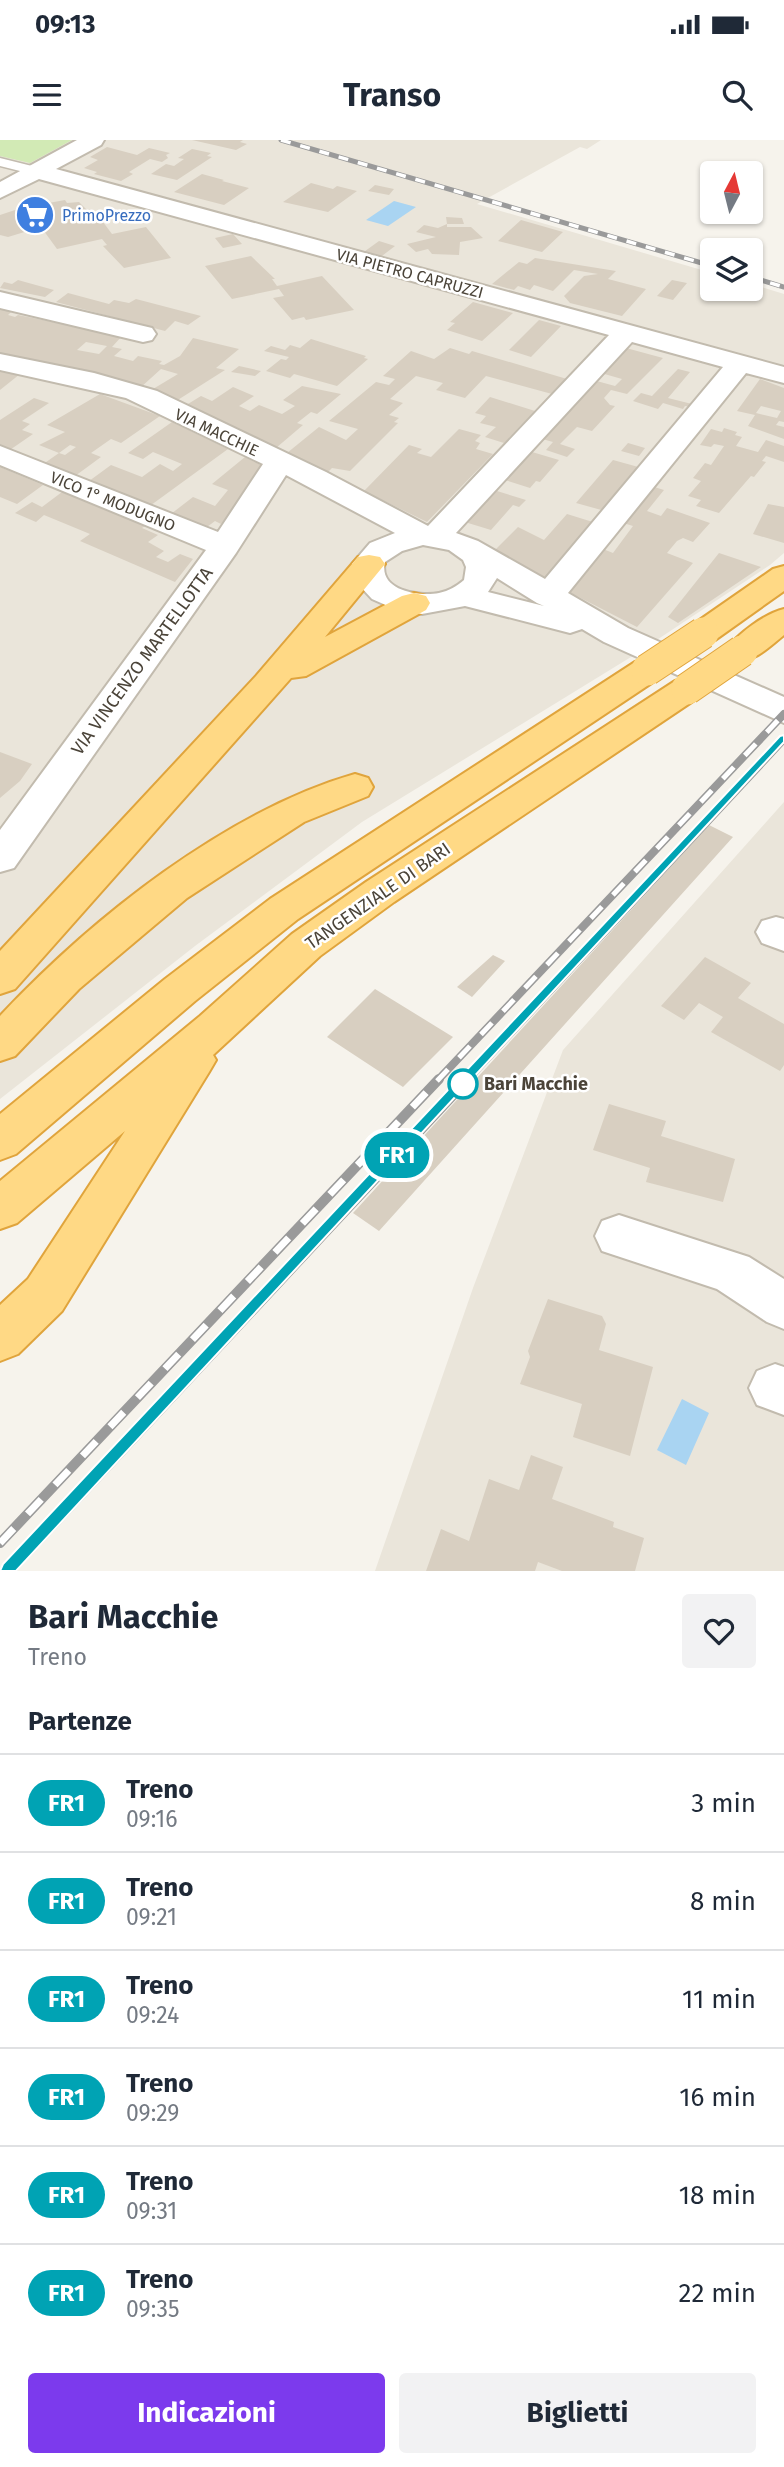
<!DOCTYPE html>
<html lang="it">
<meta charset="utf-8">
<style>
body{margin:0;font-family:"Fira Sans",sans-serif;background:#f2f2f3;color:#1f2937;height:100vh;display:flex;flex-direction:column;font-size:26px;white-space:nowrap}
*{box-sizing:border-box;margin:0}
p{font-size:23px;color:#747a83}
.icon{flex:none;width:38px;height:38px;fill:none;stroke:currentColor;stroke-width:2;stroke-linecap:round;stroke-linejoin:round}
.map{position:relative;height:1431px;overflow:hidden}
.side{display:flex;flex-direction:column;background:#fff;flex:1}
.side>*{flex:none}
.badge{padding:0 14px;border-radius:23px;font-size:24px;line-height:46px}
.needle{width:46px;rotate:7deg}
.buttons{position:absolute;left:700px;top:21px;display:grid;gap:14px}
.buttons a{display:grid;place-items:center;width:63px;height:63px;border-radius:7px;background:#fff;box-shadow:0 2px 5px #0004;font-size:35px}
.map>.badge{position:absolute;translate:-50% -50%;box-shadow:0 0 0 4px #fff}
h2{padding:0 28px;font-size:26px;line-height:63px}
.round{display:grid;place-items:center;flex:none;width:74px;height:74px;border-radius:7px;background:#f2f2f3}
.headline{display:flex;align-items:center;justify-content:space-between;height:119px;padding:0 28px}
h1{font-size:33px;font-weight:700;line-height:52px}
.cta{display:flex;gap:14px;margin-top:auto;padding:14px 28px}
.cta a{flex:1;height:80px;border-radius:7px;background:#7c3aed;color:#fff;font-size:28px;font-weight:700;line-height:80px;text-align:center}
.cta a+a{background:#f2f2f3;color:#1f2937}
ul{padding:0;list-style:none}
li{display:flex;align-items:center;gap:21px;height:98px;padding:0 28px;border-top:2px solid #e0e1e3}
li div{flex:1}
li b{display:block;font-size:26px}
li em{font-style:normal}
li .badge{min-width:77px;font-weight:700;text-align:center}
.status{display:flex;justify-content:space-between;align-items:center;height:49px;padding:0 35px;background:#fff;direction:ltr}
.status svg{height:19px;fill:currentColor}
header{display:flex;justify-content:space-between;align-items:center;height:91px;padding:0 28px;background:#fff;font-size:32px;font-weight:700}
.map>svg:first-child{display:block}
.residential{fill:#eae5da}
.green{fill:#d2eab5}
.water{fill:#a9d4f2}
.building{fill:#d8cfc1;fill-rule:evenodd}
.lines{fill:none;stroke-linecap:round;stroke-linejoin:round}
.service-casing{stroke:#c2bbae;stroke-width:3}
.minor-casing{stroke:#c2bbae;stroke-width:4}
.trunk-casing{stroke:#e0a43c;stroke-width:4}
.service{fill:#fff;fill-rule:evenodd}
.minor{fill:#fff;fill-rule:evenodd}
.trunk{fill:#ffd985;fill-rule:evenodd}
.rail-far2-casing{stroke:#9a9a9a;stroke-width:5}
.rail-far1-casing{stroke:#9a9a9a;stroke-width:8}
.rail-casing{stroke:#9a9a9a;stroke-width:10}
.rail-far2{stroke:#fff;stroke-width:3.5;stroke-dasharray:10;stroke-linecap:butt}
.rail-far1{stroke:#fff;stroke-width:5;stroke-dasharray:16;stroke-linecap:butt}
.rail{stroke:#fff;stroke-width:7;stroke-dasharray:20;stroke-linecap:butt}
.trunk-bridge-casing{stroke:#e0a43c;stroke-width:33;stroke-linecap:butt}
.trunk-bridge{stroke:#ffd985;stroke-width:31}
.line{fill:#00a3b4;stroke:#fff;stroke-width:2}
.stop-dot{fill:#fff;stroke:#00a3b4;stroke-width:3.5}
.labels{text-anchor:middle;stroke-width:5;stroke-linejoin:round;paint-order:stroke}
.far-shop-label{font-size:16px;fill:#366cbe;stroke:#fff;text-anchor:start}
.far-street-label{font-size:16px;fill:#4b4439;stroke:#fff}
.street-label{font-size:18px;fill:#4b4439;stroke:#fff}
.stop-label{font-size:18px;font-weight:bold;fill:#4b4439;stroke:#fff;text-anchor:start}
</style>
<div class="status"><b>09:13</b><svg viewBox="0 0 49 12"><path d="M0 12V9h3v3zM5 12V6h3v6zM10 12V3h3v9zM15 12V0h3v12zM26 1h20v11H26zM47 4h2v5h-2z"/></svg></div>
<header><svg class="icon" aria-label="menu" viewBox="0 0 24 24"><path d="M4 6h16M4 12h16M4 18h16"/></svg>Transo<svg class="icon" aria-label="search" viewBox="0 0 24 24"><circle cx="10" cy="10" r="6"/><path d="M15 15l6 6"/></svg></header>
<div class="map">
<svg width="784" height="1431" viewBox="0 0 784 1431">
<rect width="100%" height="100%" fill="#f6f3ec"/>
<path class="residential" d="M0,0H601L587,9L580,7L477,64L712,133V149H751V144L784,154V413L770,425L631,517L362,682L195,806L0,959Z
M784,662V1431H375L473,1148L563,910Z"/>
<path class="green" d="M0,0H72L30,23L0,16Z"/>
<path class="water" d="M394,61L416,67L388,86L366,80Z
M682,1259L709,1273L686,1325L657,1310Z"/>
<path class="building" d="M192,0H243L240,2L247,4L236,10Z
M107,7L137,15L149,8L170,13L166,15L168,18L162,22L150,19L129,32L133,34L121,41L94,34L97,32L84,28L98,20L90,17Z
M192,9L211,13L207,16L212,17L177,40L151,34L166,24L174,26L184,19L178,18Z
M202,34L224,40L222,41L249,48L224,65L174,52Z
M311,43L333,49L337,46L357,51L328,72L283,62Z
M375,45L394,49L389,55L368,51Z
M65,60L67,63L79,62L88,71L94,70L112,94L146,87L171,118L124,128L103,106L107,105L102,99L57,109L41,87L8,97L0,95V75L21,68Z
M446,77L462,78L464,84H447V87H471L483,98L460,102L459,115L432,114L428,109L416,112L407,104L436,97L416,92L424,85L438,88L447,84Z
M521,80L563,92L542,112L498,101Z
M233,94L242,104L223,108L215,98Z
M379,101L395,106L378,119L361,114Z
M251,116L275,139H272L277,146L322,136L354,170L306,180L304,177L292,180L273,158L284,156L279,149L232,159L205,126Z
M535,118L616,131L608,139L646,149L622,176L570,163L564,156L584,136L598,134L574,130L553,151L534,145L530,150L518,146L514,150L492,144L519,122L527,124Z
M18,140L25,142L54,150L45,157L0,148L4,142L12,144Z
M672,140L687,143L673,160L657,156Z
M68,153L109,164L114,160L129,163L136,159L201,176L188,185L175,181L165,191L56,162Z
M473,162L513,173L482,201L447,190L455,183L450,182Z
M0,165L15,168L8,175L15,177L18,175L122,196L112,207L122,209L114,216L133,221L138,216L162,221L159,224L164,225L180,216L193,198L239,209L216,228L225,230L173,263L148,252L178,234L161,229L140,248L109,236L0,214ZM86,202L107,206L99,214L77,210Z
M539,180L561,186L531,217L509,210Z
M311,199L366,216L364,218L368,219L337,246L294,234L290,238L266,231L281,219L286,220L289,217L264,211L271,206L285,210L290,205L300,208Z
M450,208L469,214L472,211L567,239L552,254L486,236L465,258L436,250L443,243L416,236L390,259L403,263L389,275L399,278L394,282L398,283L350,331L332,328L327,333L287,313L319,287L346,300L358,289L329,281L376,242L389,245L395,239L383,236L411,211L434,219Z
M626,208L663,218L627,254L611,250L604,258L610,265L615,266L592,291L577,287L560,304L575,309L567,317L546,310L553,302L535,297L593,240L615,246L622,239L601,233Z
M239,226L261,231L255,236L231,232Z
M0,229L20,234L0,250Z
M678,229L690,232L668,258L692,264L690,267L685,266L683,269L663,263L658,269L633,261L641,253L652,256Z
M760,239L784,248V282L779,281L776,285L784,287V299L748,286L755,275L737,271ZM761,266L781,271L777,278L756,273Z
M302,246L341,254L317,274L311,272L297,283L303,285L276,308L183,267L201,256L212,261L233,247L254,256L239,266L250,271L259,265L282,274L295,266L283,260Z
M100,254L160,276L121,303L111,299L91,313L101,317L71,339L39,327L59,313L65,315L76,307L70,305L59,313L39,305L65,292L47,285Z
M490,257L535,271L504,303L485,297L496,287L480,283L486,276L475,273Z
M34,258L49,263L22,281L30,284L22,290L33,294L4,314L0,312V280Z
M172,282L228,309L147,368L85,344L111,325L142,337L160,324L173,331L182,324L153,312L143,319L128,313Z
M724,288L737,292L735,295L742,297L736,306L758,312L766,300L784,306V322L766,316L762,321L766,322L754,337L751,336L719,373L696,366L701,360L688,356L701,341L693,338L705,323L711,325L724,306L714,304L711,307L700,305L711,289L722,292Z
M459,289L481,295L475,301L480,303L476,309L493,314L427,382L364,351L409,305L422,309L417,313L431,317Z
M628,303L645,308L639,316L621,311Z
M522,309L559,320L540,342L536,341L530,348L499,338Z
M245,317L265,327L221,384L215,381L203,390L167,377L193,357L215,366L228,350L212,344Z
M613,320L642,328L605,371L576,363Z
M0,327L43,345L17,364L0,357Z
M648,345L664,350L647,371L661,376L667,368L710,383L693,402L683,398L677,401L667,413L693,423L637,487L569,452L603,409L613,413L633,386L620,382Z
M497,351L526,360L519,367L513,365L491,390L455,379L478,354L490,358Z
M62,352L145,386L142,388L158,395L148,402L164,411L156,417L168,422L180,414L193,419L175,442L80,401L90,394L44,375L36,382L15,373L32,362L42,367Z
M768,364L784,367V403L753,394Z
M567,374L596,383L547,443L491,414L518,387L544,400Z
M719,413L761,427L678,483L668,477Z
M0,612L32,624L20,641L0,658Z
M709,685L733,697L379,1091L353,1073Z
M493,815L505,821L472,857L457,847Z
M705,817L751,843L738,858L784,884V925L780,931L711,892L723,877L699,863L684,880L661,866Z
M375,849L453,897L403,947L327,897Z
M609,964L666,981L661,996L735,1019L723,1062L646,1042L650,1028L593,1010Z
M548,1159L602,1176L606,1184L599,1210L653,1227L630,1316L573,1297L582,1264L520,1244L530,1217L528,1211Z
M531,1315L563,1327L552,1359L614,1382L613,1387L644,1398L635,1431H562L538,1422L535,1431H426L441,1389L469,1401L489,1339L519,1350Z"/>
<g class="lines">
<g class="service-casing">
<path id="service" d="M0,18L40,28L42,31L36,35L0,26Z"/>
</g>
<g class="minor-casing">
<path id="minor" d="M77,0H104L101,5L56,29L784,227V243L746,233L568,453L628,488L784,557V583L604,502L582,489L570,493L465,466L422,474L397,470L372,459L358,444L352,433V424L370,403L395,393L286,335L236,413L14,728L0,732V690L206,410L0,325V306L218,392L263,324L126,258L0,230V214L94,233L157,251L326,332L428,386L609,195L39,39L0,58V42ZM632,202L723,227L545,439L478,401L456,393ZM423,405L449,410L463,420L466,427L464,440C457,446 449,451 439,453C418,457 378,450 385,422L402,411ZM497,438L537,463L544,466L488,452Z
M0,152L152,188L156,194L152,200L143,202L0,168Z
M776,777L784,779V811L762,803L756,792L762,781Z
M619,1075L749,1117L784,1139V1189L767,1182L717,1149L602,1111L595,1096L602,1081Z
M775,1224L784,1227V1275L757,1265L749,1248L757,1231Z"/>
</g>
<g class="trunk-casing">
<path id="trunk" d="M369,415L380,417L385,424L325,497L402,456L414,453L426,456L430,463L426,470L306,536L291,538L15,849L0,854V811L256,536L358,417Z
M784,426V451L715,500L703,503L691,500L686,493L691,486L773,429Z
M784,469V495C766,509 753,525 730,519L725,511C737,494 764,474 784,469Z
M647,519L659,522L664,530L659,538L298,779L195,861L16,1014L0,1020V974L165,839L270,759L635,522Z
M687,538L699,541L704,549L699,557L394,762L320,816L213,915L216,920L209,932L62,1171L18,1214L0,1221V1165L28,1139L125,991L17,1083L0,1089V1041L200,876L292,794L366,742L675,541Z
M355,634L368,638L373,647L368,656L304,682L187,758L79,849L15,916L0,921V876C91,779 226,671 355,634Z"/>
</g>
<use href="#service" class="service"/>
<use href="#minor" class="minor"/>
<use href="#trunk" class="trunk"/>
<g class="rail-far2-casing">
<path id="rail-far2" d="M281,0L712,126
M751,137L784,147"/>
</g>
<g class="rail-far1-casing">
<path id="rail-far1" d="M437,941L784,574
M466,941L784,599"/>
</g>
<g class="rail-casing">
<path id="rail" d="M0,1403L439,939
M10,1431L468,939"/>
</g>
<use href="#rail-far2" class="rail-far2"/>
<use href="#rail-far1" class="rail-far1"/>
<use href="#rail" class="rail"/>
<g class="trunk-bridge-casing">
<path id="trunk-bridge" d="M647,530L703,493
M687,549L742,511"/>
</g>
<use href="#trunk-bridge" class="trunk-bridge"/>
</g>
<path class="line" d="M784,595V602L16,1431H0L3,1424L780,596Z"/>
<defs>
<g id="supermarket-disc" transform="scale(2.0125)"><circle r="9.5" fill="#3f7fe0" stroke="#fff"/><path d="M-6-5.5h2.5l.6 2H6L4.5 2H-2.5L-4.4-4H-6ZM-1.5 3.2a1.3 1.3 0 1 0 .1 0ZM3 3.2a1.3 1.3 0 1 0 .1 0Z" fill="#fff"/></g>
</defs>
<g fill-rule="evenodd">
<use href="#supermarket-disc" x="35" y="75"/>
</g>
<circle class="stop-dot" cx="463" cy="944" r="14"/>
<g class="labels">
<g class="far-shop-label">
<text x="62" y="81">PrimoPrezzo</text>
</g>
<g class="far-street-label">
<text transform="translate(410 133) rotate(15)" y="6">VIA PIETRO CAPRUZZI</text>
<text transform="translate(217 292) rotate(25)" y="6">VIA MACCHIE</text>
<text transform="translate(113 361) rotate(22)" y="6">VICO 1° MODUGNO</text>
</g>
<g class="street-label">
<text transform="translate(142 521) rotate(-54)" y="6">VIA VINCENZO MARTELLOTTA</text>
<text transform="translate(378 756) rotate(-35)" y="6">TANGENZIALE DI BARI</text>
</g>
<g class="stop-label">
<text x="484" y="950">Bari Macchie</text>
</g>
</g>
</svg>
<div class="buttons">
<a><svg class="needle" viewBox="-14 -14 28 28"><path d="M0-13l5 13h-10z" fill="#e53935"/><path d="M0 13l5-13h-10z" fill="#747a83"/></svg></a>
<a><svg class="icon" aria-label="layers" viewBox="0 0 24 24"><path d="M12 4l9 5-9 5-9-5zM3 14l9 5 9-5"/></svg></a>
</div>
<b class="badge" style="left:397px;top:1015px;background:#00a3b4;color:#fff">FR1</b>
</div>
<section class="side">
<div class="headline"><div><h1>Bari Macchie</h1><p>Treno</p></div><a class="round"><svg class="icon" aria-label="heart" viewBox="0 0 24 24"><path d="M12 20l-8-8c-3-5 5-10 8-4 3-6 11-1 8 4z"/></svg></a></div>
<h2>Partenze</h2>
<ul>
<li><span class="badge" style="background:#00a3b4;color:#fff">FR1</span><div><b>Treno</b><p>09:16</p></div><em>3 min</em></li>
<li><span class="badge" style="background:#00a3b4;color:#fff">FR1</span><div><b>Treno</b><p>09:21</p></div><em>8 min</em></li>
<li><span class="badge" style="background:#00a3b4;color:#fff">FR1</span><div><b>Treno</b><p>09:24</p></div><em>11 min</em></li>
<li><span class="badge" style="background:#00a3b4;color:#fff">FR1</span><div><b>Treno</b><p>09:29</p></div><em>16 min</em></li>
<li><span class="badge" style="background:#00a3b4;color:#fff">FR1</span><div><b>Treno</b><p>09:31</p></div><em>18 min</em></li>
<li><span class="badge" style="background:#00a3b4;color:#fff">FR1</span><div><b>Treno</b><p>09:35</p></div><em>22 min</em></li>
</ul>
<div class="cta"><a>Indicazioni</a><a>Biglietti</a></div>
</section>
